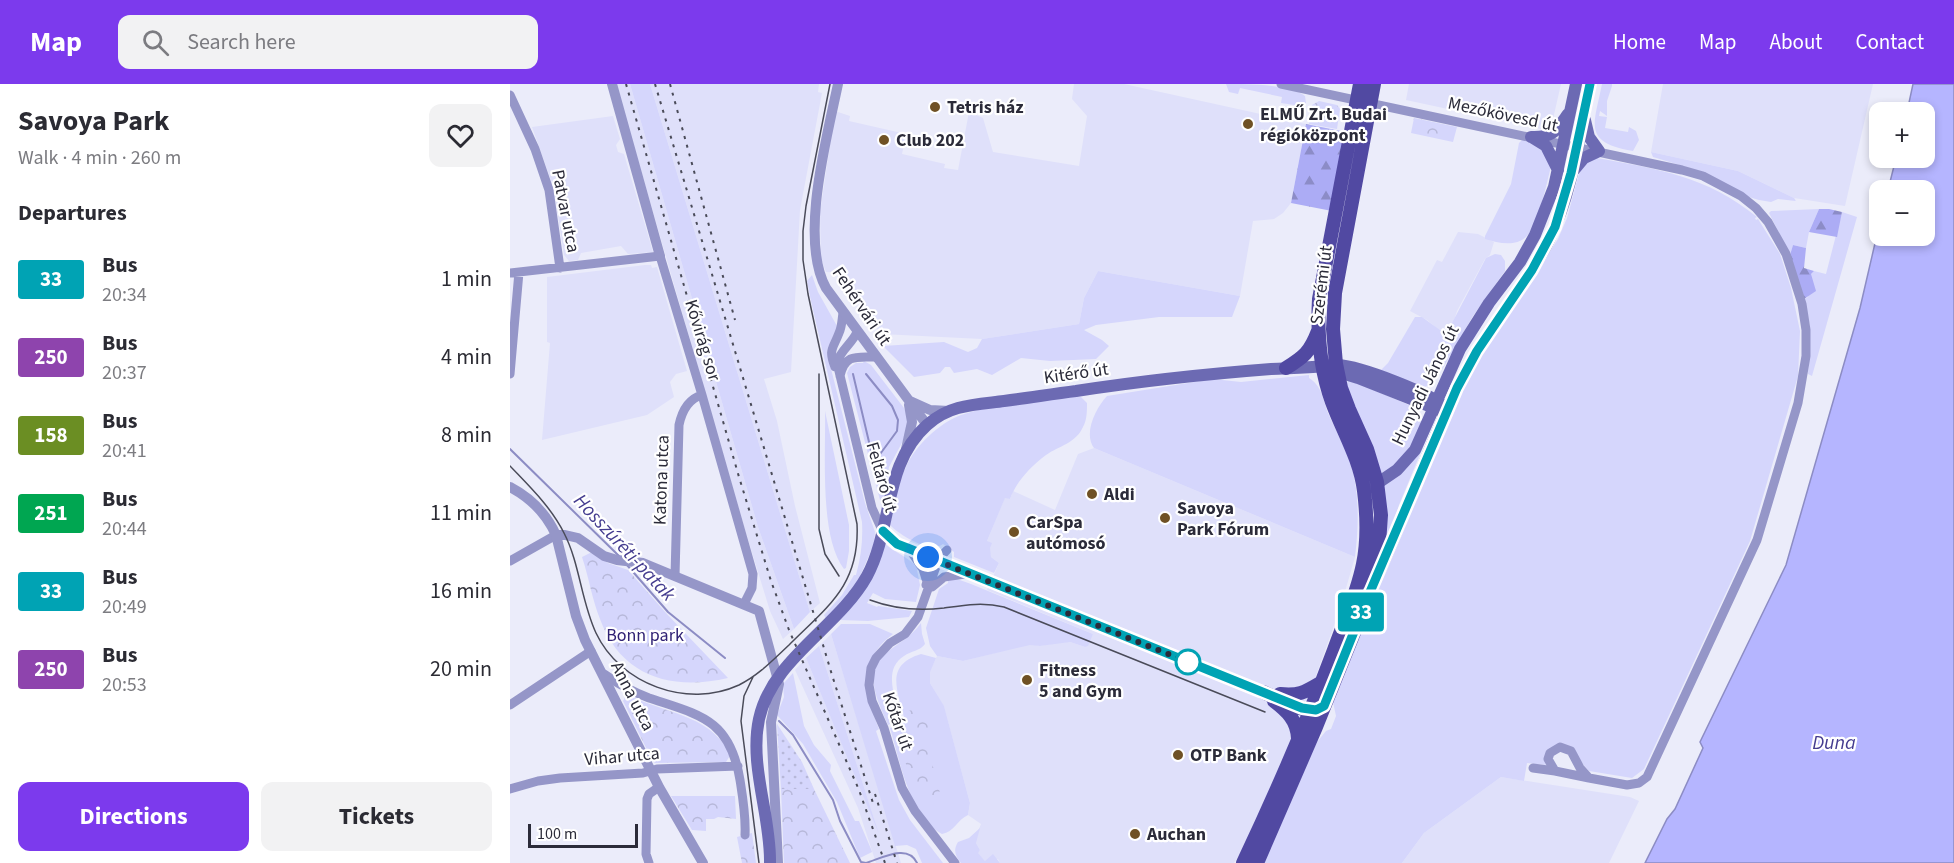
<!DOCTYPE html>
<meta charset="utf-8">
<style>
body{margin:0;font-family:"Source Sans 3",sans-serif;background:#f2f2f3;color:#2b2b33;height:100vh;display:flex;flex-direction:column;font-size:22px;white-space:nowrap}
*{box-sizing:border-box;margin:0}
p{font-size:20px;color:#7c7c81}
.icon{flex:none;width:33px;height:33px;fill:none;stroke:currentColor;stroke-width:2;stroke-linecap:round;stroke-linejoin:round}
.map{position:relative;flex:1;overflow:hidden}
.details{display:flex;flex-direction:column;background:#fff;width:510px}
.details>*{flex:none}
.badge{padding:0 12px;border-radius:4px;font-size:21px;line-height:39px}
.controls{position:absolute;left:1359px;top:18px;display:grid;gap:12px}
.controls a{display:grid;place-items:center;width:66px;height:66px;border-radius:12px;background:#fff;box-shadow:0 3px 9px #0003;font-size:30px}
.scale{position:absolute;left:18px;bottom:15px;width:110px;box-sizing:border-box;padding-left:6px;border:3px solid #2b2b39;border-top:0;font-size:16px;line-height:21px;white-space:nowrap;color:#2b2b39;-webkit-text-stroke:4px #fff;paint-order:stroke}
.you{position:absolute;width:30px;height:30px;margin:-15px;border:4px solid #fff;border-radius:50%;background:#1a73e8;box-shadow:0 0 0 9px #1a73e833}
.map>.badge{position:absolute;translate:-50% -50%;box-shadow:0 0 0 3px #fff}
h2{padding:0 18px;font-size:22px;line-height:54px}
.round{display:grid;place-items:center;flex:none;width:63px;height:63px;border-radius:12px;background:#f2f2f3}
.summary{display:flex;align-items:center;justify-content:space-between;height:102px;padding:0 18px}
h1{font-size:28px;font-weight:700;line-height:45px}
.primary-button{display:flex;gap:12px;margin-top:auto;padding:12px 18px}
.primary-button a{flex:1;height:69px;border-radius:12px;background:#7c3aed;color:#fff;font-size:24px;font-weight:700;line-height:69px;text-align:center}
.primary-button a+a{background:#f2f2f3;color:#2b2b33}
ul{padding:0;list-style:none}
li{display:flex;align-items:center;gap:18px;height:78px;padding:0 18px}
li div{flex:1}
li b{display:block;font-size:22px}
li em{font-style:normal}
li .badge{min-width:66px;font-weight:700;text-align:center}
header{display:flex;align-items:center;gap:36px;box-sizing:border-box;height:84px;padding:0 30px;background:#7c3aed;color:#fff}
header strong{font-size:28px}
nav{display:flex;gap:33px;margin-inline-start:auto;font-size:21px}
.search{width:420px;height:54px;background:#f2f2f3;display:flex;align-items:center;gap:15px;box-sizing:border-box;padding:0 21px;border-radius:12px;color:#7c7c81;font-size:22px}
main{display:flex;flex:1;min-height:0}
.map>svg:first-child{display:block}
.built{fill:#dfe0fa}
.grass{fill:#d5d6fc}
.forest{fill:url(#forest-firs)}
.park{fill:url(#park-crowns)}
.garden{fill:url(#garden-dots)}
.water{fill:#b5b5ff;stroke:#8c8cc4;stroke-width:1.5}
.lines{fill:none;stroke-linecap:round;stroke-linejoin:round}
.stream{stroke:#8c8cc4;stroke-width:2}
.minor{stroke:#9596c8;stroke-width:9}
.tertiary{stroke:#9596c8;stroke-width:10}
.secondary{stroke:#6c6ab3;stroke-width:12}
.primary{stroke:#5149a2;stroke-width:14}
.tram{stroke:#4a4b59;stroke-width:1.5}
.rail{stroke:#4a4b59;stroke-width:2;stroke-dasharray:3 6;stroke-linecap:butt}
.line-casing{stroke:#fff;stroke-width:14}
.line{stroke:#00a3b4;stroke-width:9}
.walk{stroke:#2b2b39;stroke-width:6;stroke-dasharray:0 10.8}
.poi-dot{fill:#6f5125;stroke:#fff;stroke-width:2}
.stop-dot{fill:#fff;stroke:#00a3b4;stroke-width:3}
.labels{text-anchor:middle;stroke-width:4.5;stroke-linejoin:round;paint-order:stroke}
.poi-label{font-size:18px;font-weight:bold;fill:#2b2b39;stroke:#fff;text-anchor:start}
.street-label{font-size:18px;fill:#2b2b39;stroke:#fff}
.park-label{font-size:18px;fill:#302274;stroke:#fff}
.water-label{font-size:20px;font-style:italic;fill:#443c8f;stroke:#fff}
</style>
<header>
<strong>Map</strong>
<div class="search"><svg class="icon" aria-label="search" viewBox="0 0 24 24"><circle cx="10" cy="10" r="6"/><path d="M15 15l6 6"/></svg>Search here</div>
<nav><a>Home</a><a>Map</a><a>About</a><a>Contact</a></nav>
</header>
<main>
<section class="details">
<div class="summary"><div><h1>Savoya Park</h1><p>Walk · 4 min · 260 m</p></div><a class="round"><svg class="icon" aria-label="heart" viewBox="0 0 24 24"><path d="M12 20l-8-8c-3-5 5-10 8-4 3-6 11-1 8 4z"/></svg></a></div>
<h2>Departures</h2>
<ul>
<li><span class="badge" style="background:#00a3b4;color:#fff">33</span><div><b>Bus</b><p>20:34</p></div><em>1 min</em></li>
<li><span class="badge" style="background:#8e44ad;color:#fff">250</span><div><b>Bus</b><p>20:37</p></div><em>4 min</em></li>
<li><span class="badge" style="background:#6b8e23;color:#fff">158</span><div><b>Bus</b><p>20:41</p></div><em>8 min</em></li>
<li><span class="badge" style="background:#00a651;color:#fff">251</span><div><b>Bus</b><p>20:44</p></div><em>11 min</em></li>
<li><span class="badge" style="background:#00a3b4;color:#fff">33</span><div><b>Bus</b><p>20:49</p></div><em>16 min</em></li>
<li><span class="badge" style="background:#8e44ad;color:#fff">250</span><div><b>Bus</b><p>20:53</p></div><em>20 min</em></li>
</ul>
<div class="primary-button"><a>Directions</a><a>Tickets</a></div>
</section>
<div class="map">
<svg width="1444" height="779" viewBox="0 0 1444 779">
<defs>
<pattern id="forest-firs" width="22" height="20" patternUnits="userSpaceOnUse" patternTransform="scale(1.5)"><rect width="22" height="20" fill="#acacf5"/><path d="M5 1l3.5 6h-7zM16 11l3.5 6h-7z" fill="#8c8cc7"/></pattern>
<pattern id="park-crowns" width="20" height="18" patternUnits="userSpaceOnUse" patternTransform="scale(1.5)"><rect width="20" height="18" fill="#d5d6fc"/><path d="M2 6a3 3 0 1 1 6 0M12 15a3 3 0 1 1 6 0" fill="none" stroke="#b7b8d9"/></pattern>
<pattern id="garden-dots" width="8" height="8" patternUnits="userSpaceOnUse" patternTransform="scale(1.5)"><rect width="8" height="8" fill="#d5d6fc"/><path d="M2 2h.1M6 6h.1" fill="none" stroke="#b7b8d9" stroke-width="1.8" stroke-linecap="round"/></pattern>
</defs>
<rect width="100%" height="100%" fill="#ebecfa"/>
<path class="built" d="M106,0H120L248,443L284,545L273,555L260,527L235,446Z
M140,0H309L308,8L312,9L290,126L281,288L254,295L267,337L285,422L310,519L300,528Z
M564,0H614L796,40L781,119L773,129L764,135L743,137L730,212L588,187L574,214L569,240L472,255L371,250L338,204L333,189L316,188L311,175L310,128L325,27L340,32L339,37L396,50L392,70L435,80L434,84L448,86L459,28L473,34L483,68L569,82L577,32L562,15Z
M899,0H1051L1043,35L1038,42L1031,45L896,16Z
M1153,0H1363L1335,122L1284,114L1228,87L1141,68Z
M103,32L110,55L106,61L108,68L114,70L143,168L118,170L111,162L71,169L68,176L59,177L54,171L44,105L22,43Z
M948,148L968,150L984,158L980,171L975,175L947,227L943,240L929,246L917,236L900,227L927,176L932,178Z
M135,181H141L142,184L147,183L177,287L166,290L160,298L164,313L137,331L32,356L40,259L37,258V193Z
M584,364L845,473L830,525L782,658L748,740L724,779H490L488,775L475,777L467,769L470,766L466,759V752L471,740L458,731L460,719L434,623L420,599L419,588L427,572L453,577L520,560L530,562L557,557L575,563L583,550L477,506L489,479L481,473L477,457L495,413L500,415L503,407L545,426L568,370Z
M321,550L344,625L391,779H366L348,724L285,586L296,574L366,741L309,562Z
M991,693L1120,713L1129,717L1099,779H892L914,749Z"/>
<path class="grass" d="M120,0H140L300,528L284,545L248,443Z
M716,0C736,0 781,0 795,12L796,19L791,22L771,19L772,13L730,4L728,10L719,8Z
M1092,0H1102V2L1097,17V32L1090,27L1089,32L1097,33L1095,44L1118,48L1119,43L1126,47L1129,56L1123,67C1072,58 1084,41 1092,0Z
M1013,55L1028,60L1041,82C1037,99 1028,141 1016,153C1005,163 988,159 975,155V152L1001,100L1009,59Z
M1141,68L1228,87L1284,114L1286,117L1268,115L1261,118L1249,116L1239,113L1196,89L1143,73Z
M1087,74C1147,85 1197,92 1247,133L1245,134L1246,136L1248,135L1270,170L1281,204L1290,247L1288,292L1240,457L1134,685L1122,694L1079,687L1056,661L1035,676L1036,681L1017,679L1014,697L991,693L914,749L892,779H753L807,658L816,647L821,645L826,632L823,618L863,513L936,340L963,283L1048,155L1057,134L1070,86L1077,78Z
M1309,125L1299,148L1296,164L1283,161L1280,171L1259,129L1261,127Z
M1332,128L1347,133L1302,292L1298,290L1300,243L1294,215L1298,213L1301,190L1304,187L1316,190Z
M985,170L991,171L995,177V187L963,232L929,291L920,301L911,304L870,287L878,279L905,233H912L930,246L941,241L976,174Z
M588,187L730,212L722,233H649L586,241L574,246L592,256L599,262L586,275L540,277L511,274L482,291L467,285L444,289L440,283H435L430,289L404,293L373,262L434,258L458,268L467,264L472,255L569,240L574,214Z
M302,191L308,208L327,242C325,252 318,259 317,269L355,419L365,448L364,460L348,497L316,535L314,531L332,511L344,491H346C351,473 353,457 352,438L301,217L297,197Z
M354,277L361,281L394,324L398,334L394,355L379,383L372,424L337,289L340,283L346,279H353Z
M799,291V294C812,302 813,315 818,329C824,343 832,357 838,372C850,403 849,440 845,473L584,364C573,349 586,324 597,312L703,295L731,298Z
M840,296L904,323C920,336 904,361 894,373C888,380 878,386 871,391L835,299Z
M560,312L571,313L577,319C577,327 577,336 573,343C566,359 549,362 536,371C521,382 506,398 500,415L495,414L477,457L482,459L480,464L481,473L489,479L484,489L444,473V468L433,460C421,470 389,451 380,441C385,422 387,401 396,383C405,362 429,339 451,331C484,320 525,317 560,312Z
M315,327L339,441V467L336,484L334,485C309,453 316,368 315,327Z
M926,332L889,421L876,462L873,400C907,381 910,366 926,332Z
M375,460C386,469 400,474 409,485L407,486L410,501L406,518L375,515L363,509L357,519L367,523L368,522L402,527L399,533L358,537L330,536C347,518 369,483 375,460Z
M438,495H447L461,500L583,550L578,562L575,563L560,558L530,562L520,561L453,577L427,572L420,562L416,544L429,505L438,499Z
M411,539L412,550L415,560C410,567 401,567 394,572C373,585 385,612 389,632L386,637L378,641C369,620 352,589 375,570C388,559 401,553 411,539Z
M331,540H360L383,550C348,576 355,608 369,645L366,647L389,716L400,736L433,779H412L406,765L397,761L385,762L321,550Z
M309,562L369,750L296,574Z
M411,570L426,574L420,588V599L434,622L460,719L458,731C447,736 444,748 432,750C399,732 390,677 380,644L386,642L394,633C387,605 375,581 411,570Z
M283,589L294,642L304,661L321,681L320,687L345,737H349L361,765L362,768L350,774L327,718L293,660L267,631L274,613L273,600Z
M470,744L466,759L470,766L468,769L475,777L483,770L490,779H451C445,772 443,766 448,758L459,754Z"/>
<path class="forest" d="M796,40L836,48L822,127L781,119Z
M1309,125H1319L1332,128L1327,153L1299,148Z
M1283,161L1296,164L1294,184L1304,187L1301,190L1306,207L1294,215L1280,171Z"/>
<path class="park" d="M809,17L827,21L830,25L827,45L799,40L802,21Z
M904,34L947,43L943,58L901,49Z
M82,468L98,479L118,486L156,529L218,594C162,607 111,593 90,535C82,515 79,494 72,473Z
M117,610C156,631 196,628 221,670L216,678L145,679L142,676L113,617Z
M412,624L413,632L419,631L422,644L415,645L417,660L430,709L407,718L387,649L396,640L398,627Z
M271,705H304L340,779H274Z
M161,712H225L226,735L208,733L204,735H196V747L182,746Z
M242,749L246,779H232L227,753Z"/>
<path class="garden" d="M267,640L292,678L304,705H271Z"/>
<path class="water" d="M1403,0H1444V779H1135L1157,735L1165,725L1193,664L1190,658L1276,481L1350,224L1369,142L1370,152H1414V106H1378L1386,74H1414V28H1397Z"/>
<g class="lines">
<path class="stream" d="M343,290L363,375L365,377L387,347L388,336L382,322L356,290
M0,365L109,472
M117,481L158,528L215,574
M269,637L283,651L323,716L330,737L351,778L356,779C372,774 398,759 407,779"/>
<path class="minor" d="M771,0L1172,86L1193,92L1231,112L1246,124L1258,138L1276,170L1292,220L1296,246V272L1288,319L1247,456L1137,693L1129,699L1117,701L1079,694L1070,684L1061,667L1050,663L1040,669L1038,675L1045,687L1079,694
M0,11L25,65L39,106L50,184
M0,189L150,172L192,311L243,490L242,504L234,520
M347,248C342,260 330,266 327,279L362,424L372,446L387,460L753,608
M325,283C318,265 323,265 329,249C332,243 332,235 333,229
M0,290L9,188
M330,292C335,270 346,273 365,273
M400,466L413,485L416,495
M0,477L46,451
M428,477L408,533L395,550L380,559L366,574L361,584L359,601L362,617L374,644L392,704L405,727L445,779
M165,492L169,341C172,327 178,315 192,311
M416,501L421,483L437,466
M422,503L434,493L455,490
M94,590C108,600 123,608 139,614C190,631 220,635 230,696C233,715 236,732 235,751
M0,621L81,567
M1023,684L1045,687
M0,705L28,697L50,694L133,689L147,685L228,682
M139,779L136,770L137,715L139,710L149,703"/>
<path class="tertiary" d="M102,0L150,172
M328,0C317,53 289,155 316,204L417,341
M400,317L420,326L439,327
M396,365L402,338L399,321
M0,403C21,414 36,429 46,451L66,532L75,556L149,703L193,779
M46,451H55L68,454L94,472L107,476L133,479L249,527L269,600L261,638L268,779"/>
<path class="secondary" d="M1021,53C1043,54 1046,47 1058,30
M1023,54L1036,62L1048,86
M1064,86L1074,74L1089,67L1079,53L1075,36
M822,286L848,294L929,326
M862,403L887,386L905,366L950,265L979,219L1010,178L1025,151L1044,103L1066,0
M869,488C898,424 921,355 953,292C978,243 1016,203 1040,154C1063,107 1069,51 1080,0
M260,779C261,732 239,682 249,635C262,575 328,544 357,492C383,444 373,380 417,341C426,333 437,327 448,324C463,320 479,319 494,317C518,314 542,310 566,307C631,297 696,290 761,285C779,284 796,284 813,282C818,282 823,280 828,281C849,282 925,310 937,325"/>
<path class="primary" d="M776,284C794,273 800,268 808,247
M753,608C769,615 790,628 807,626
M770,610C790,612 795,608 812,598
M764,617C777,627 787,636 788,654
M733,779C766,709 797,638 824,566C834,538 847,510 853,480C858,456 857,431 854,407C850,375 833,348 822,318C810,285 807,250 809,215L850,0
M747,779L806,643L860,509L868,474L871,431L867,398L857,365L839,325L831,304L826,280L823,245L825,209L864,0"/>
<path class="tram" d="M309,290V445L315,470L329,492
M0,382C20,403 41,423 54,449C70,480 71,517 86,549C110,600 177,625 229,601C249,591 263,576 279,561C318,522 350,501 347,440L298,210L293,176V147L296,122L320,0
M360,516C384,525 409,527 434,524C455,521 473,518 494,523L755,628
M243,593L234,612L231,637L249,779"/>
<path class="rail" d="M116,0L229,393L261,497L279,546L349,706L375,779
M145,0L322,591L363,719
M160,0L225,236
M365,710L387,779"/>
</g>
<g class="lines">
<g class="line-casing">
<path id="line" d="M373,447L387,460L400,465L792,624L806,626L814,622L860,508L947,304L967,267L1022,186L1045,143L1061,89L1080,0"/>
</g>
<use href="#line" class="line"/>
<path class="walk" d="M418,473L678,578"/>
</g>
<g class="poi-dot">
<circle cx="425" cy="23" r="6"/>
<circle cx="738" cy="40" r="6"/>
<circle cx="374" cy="56" r="6"/>
<circle cx="582" cy="410" r="6"/>
<circle cx="655" cy="434" r="6"/>
<circle cx="504" cy="448" r="6"/>
<circle cx="517" cy="596" r="6"/>
<circle cx="668" cy="671" r="6"/>
<circle cx="625" cy="750" r="6"/>
</g>
<circle class="stop-dot" cx="678" cy="578" r="12"/>
<g class="labels">
<g class="poi-label">
<text x="437" y="29">Tetris ház</text>
<text x="750" y="36">ELMŰ Zrt. Budai<tspan x="750" dy="21">régióközpont</tspan></text>
<text x="386" y="62">Club 202</text>
<text x="594" y="416">Aldi</text>
<text x="667" y="430">Savoya<tspan x="667" dy="21">Park Fórum</tspan></text>
<text x="516" y="444">CarSpa<tspan x="516" dy="21">autómosó</tspan></text>
<text x="529" y="592">Fitness<tspan x="529" dy="21">5 and Gym</tspan></text>
<text x="680" y="677">OTP Bank</text>
<text x="637" y="756">Auchan</text>
</g>
<g class="street-label">
<text transform="translate(993 30) rotate(12)" y="6">Mezőkövesd út</text>
<text transform="translate(56 127) rotate(79)" y="6">Patvar utca</text>
<text transform="translate(811 201) rotate(-83)" y="6">Szerémi út</text>
<text transform="translate(352 222) rotate(56)" y="6">Fehérvári út</text>
<text transform="translate(193 256) rotate(73)" y="6">Kővirág sor</text>
<text transform="translate(566 289) rotate(-8)" y="6">Kitérő út</text>
<text transform="translate(915 301) rotate(-64)" y="6">Hunyadi János út</text>
<text transform="translate(372 393) rotate(74)" y="6">Feltáró út</text>
<text transform="translate(151 396) rotate(-88)" y="6">Katona utca</text>
<text transform="translate(123 612) rotate(63)" y="6">Anna utca</text>
<text transform="translate(388 637) rotate(71)" y="6">Kőtár út</text>
<text transform="translate(112 672) rotate(-5)" y="6">Vihar utca</text>
</g>
<g class="park-label">
<text x="135" y="557">Bonn park</text>
</g>
<g class="water-label">
<text transform="translate(115 463) rotate(47)" y="7">Hosszúréti-patak</text>
<text x="1324" y="665">Duna</text>
</g>
</g>
</svg>
<div class="controls">
<a>+</a>
<a>−</a>
</div>
<div class="scale">100 m</div>
<div class="you" style="left:418px;top:473px"></div>
<b class="badge" style="left:851px;top:528px;background:#00a3b4;color:#fff">33</b>
</div>
</main>
